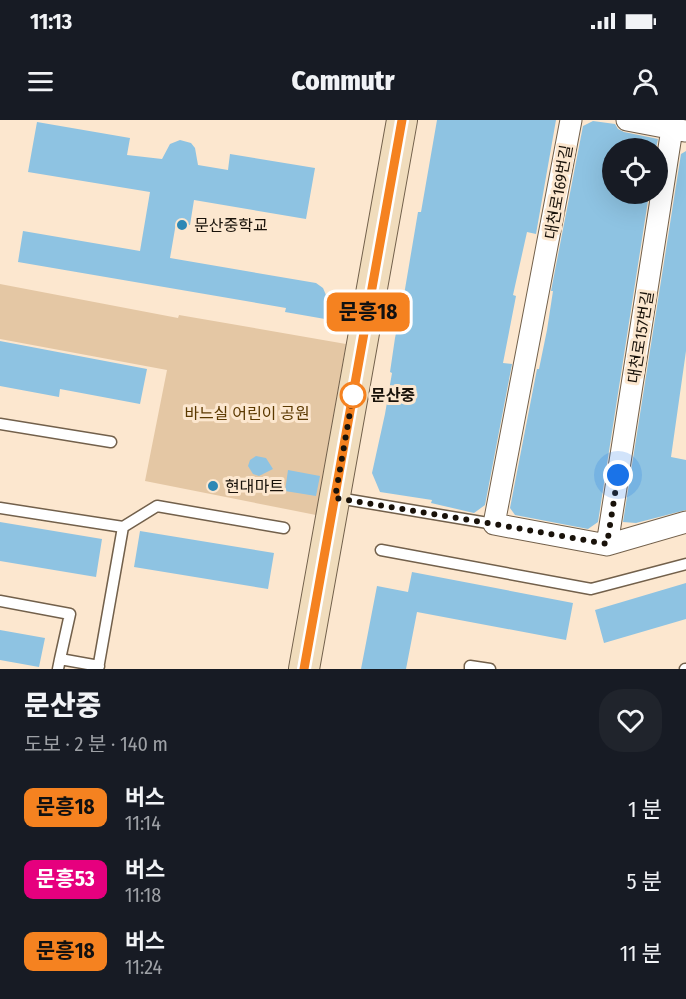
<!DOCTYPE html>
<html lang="ko">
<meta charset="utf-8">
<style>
body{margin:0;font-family:"Fira Sans Condensed","Noto Sans KR",sans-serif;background:#20242c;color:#f1f3f6;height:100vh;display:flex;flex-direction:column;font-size:22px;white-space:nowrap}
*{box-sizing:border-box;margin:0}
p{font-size:20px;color:#9ea1a6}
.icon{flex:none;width:33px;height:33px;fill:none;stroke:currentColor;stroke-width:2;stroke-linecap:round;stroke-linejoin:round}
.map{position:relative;height:549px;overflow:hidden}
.side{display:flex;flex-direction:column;background:#171b24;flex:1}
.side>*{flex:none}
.badge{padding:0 12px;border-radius:9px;font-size:21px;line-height:39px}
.controls{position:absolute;left:602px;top:18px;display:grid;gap:12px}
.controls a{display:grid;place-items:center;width:66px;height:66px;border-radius:50%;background:#171b24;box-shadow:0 6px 24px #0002;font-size:30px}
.you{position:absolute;width:30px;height:30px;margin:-15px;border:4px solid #fff;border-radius:50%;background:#1a73e8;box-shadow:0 0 0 9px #1a73e833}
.map>.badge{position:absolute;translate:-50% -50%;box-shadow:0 0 0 3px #fff}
.round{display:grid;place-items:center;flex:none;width:63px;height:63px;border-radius:24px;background:#20242c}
.overview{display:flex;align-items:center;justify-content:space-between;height:102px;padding:0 24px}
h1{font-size:28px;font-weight:800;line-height:45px}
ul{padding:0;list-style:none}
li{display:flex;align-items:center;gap:18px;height:72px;padding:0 24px}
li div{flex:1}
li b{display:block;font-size:22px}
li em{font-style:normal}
li .badge{min-width:66px;font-weight:700;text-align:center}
.status{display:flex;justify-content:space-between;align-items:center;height:42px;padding:0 30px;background:#171b24;direction:ltr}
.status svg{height:16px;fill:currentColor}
header{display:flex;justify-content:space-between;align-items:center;height:78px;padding:0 24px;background:#171b24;font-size:27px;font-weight:800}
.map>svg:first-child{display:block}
.green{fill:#e4c7a4}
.building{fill:#8ec3e2}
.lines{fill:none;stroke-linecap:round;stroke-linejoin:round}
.lane-casing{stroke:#72604b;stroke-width:13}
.street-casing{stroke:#72604b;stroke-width:23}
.secondary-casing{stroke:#72604b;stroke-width:32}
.lane{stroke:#fff;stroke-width:10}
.street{stroke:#fff;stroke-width:21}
.secondary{stroke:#f0dcbc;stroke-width:30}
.line-casing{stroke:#fff;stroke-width:14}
.line{stroke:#f58220;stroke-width:9}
.walk{stroke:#19120a;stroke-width:6;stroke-dasharray:0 10.8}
.poi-dot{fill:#2e88b5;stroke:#fce7cf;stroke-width:2}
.stop-dot{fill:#fff;stroke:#f58220;stroke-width:3}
.labels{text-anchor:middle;stroke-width:6;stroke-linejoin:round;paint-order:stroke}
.street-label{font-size:16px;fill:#19120a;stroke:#fce7cf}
.poi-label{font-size:16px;fill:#19120a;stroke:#fce7cf;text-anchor:start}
.stop-label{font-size:16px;font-weight:bold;fill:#19120a;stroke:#fce7cf;text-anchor:start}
.park-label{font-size:16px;fill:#5b3900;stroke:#fce7cf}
</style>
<div class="status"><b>11:13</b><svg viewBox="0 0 49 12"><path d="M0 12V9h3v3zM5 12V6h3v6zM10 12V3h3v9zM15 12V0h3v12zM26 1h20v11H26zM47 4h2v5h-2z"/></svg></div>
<header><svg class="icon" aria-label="menu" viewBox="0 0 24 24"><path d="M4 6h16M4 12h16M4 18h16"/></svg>Commutr<svg class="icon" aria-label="person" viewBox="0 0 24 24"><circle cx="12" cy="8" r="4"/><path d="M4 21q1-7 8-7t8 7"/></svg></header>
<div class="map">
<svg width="686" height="549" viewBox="0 0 686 549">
<rect width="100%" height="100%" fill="#fce7cf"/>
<path class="green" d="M0,164L178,198L179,195L346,224L316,395L145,361L167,250L0,219Z"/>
<path class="building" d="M437,0H556L536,114L527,112L513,175L516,176L503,243L512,244L485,385L474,393L431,383L432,380L380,372L372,353L385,294L392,253L390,252L395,218L404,175L418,92H421Z
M593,1L615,4L618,9L624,12L658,19L656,28H612V74H649L598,402L588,409L515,395L510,388L537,249H539L547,210L553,171H551L583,6Z
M37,2L130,18L127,35L162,39L170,24L180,20L191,23L195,28L198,45L228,50L230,34L315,48L306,99L194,80L190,105L176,103L170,138L316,163L323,168L326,175L328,186L325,199L285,192L286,188L18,142L23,111L140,131L150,72L28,52Z
M686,31V231L671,337L686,340V390L636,403L623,402L681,34Z
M0,221L147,249L140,284L60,269L59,277L0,266Z
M256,336L266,338L273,349L259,356L253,354L248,346L250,340Z
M288,350L320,356L316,376L285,371Z
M0,402L102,419L96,457L0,441Z
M140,411L274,433L268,469L134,447Z
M412,452L573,483L566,520L417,492L406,549H361L377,466L408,472Z
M686,463V499L604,523L595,490Z
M0,510L45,518L39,547L0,540Z"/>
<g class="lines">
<g class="lane-casing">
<path id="lane" d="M0,304L111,322
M338,378L494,404
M0,388L123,407L157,386L284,408
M381,430L591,469L686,444
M0,481L70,494L60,539
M58,549L60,539L99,546
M98,549L123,407
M470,549V546L490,549
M685,549H686"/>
</g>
<g class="street-casing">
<path id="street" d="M571,0L494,404L607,425L686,402
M627,0L685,11
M607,425L672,9"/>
</g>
<g class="secondary-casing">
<path id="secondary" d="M304,549L402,0"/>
</g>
<use href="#lane" class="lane"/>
<use href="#street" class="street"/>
<use href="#secondary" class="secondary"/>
</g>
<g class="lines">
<g class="line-casing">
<path id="line" d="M304,549L402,0"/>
</g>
<use href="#line" class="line"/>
<path class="walk" d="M353,275L335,378L494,404L607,424L618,355"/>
</g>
<g class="poi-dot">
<circle cx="182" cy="105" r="6"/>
<circle cx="213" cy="366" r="6"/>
</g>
<circle class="stop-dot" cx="353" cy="275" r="12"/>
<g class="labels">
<g class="street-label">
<text transform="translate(558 72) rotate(-80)" y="6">대천로169번길</text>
<text transform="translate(640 217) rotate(-81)" y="6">대천로157번길</text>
</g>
<g class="poi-label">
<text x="194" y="111">문산중학교</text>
<text x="225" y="372">현대마트</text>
</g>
<g class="stop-label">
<text x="371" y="281">문산중</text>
</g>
<g class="park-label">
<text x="247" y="299">바느실 어린이 공원</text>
</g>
</g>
</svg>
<div class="controls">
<a><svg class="icon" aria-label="locate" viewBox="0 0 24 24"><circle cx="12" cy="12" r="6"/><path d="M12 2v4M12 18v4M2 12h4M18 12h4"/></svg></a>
</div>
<div class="you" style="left:618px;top:355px"></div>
<b class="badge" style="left:368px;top:192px;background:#f58220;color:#111">문흥18</b>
</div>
<section class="side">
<div class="overview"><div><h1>문산중</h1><p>도보 · 2 분 · 140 m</p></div><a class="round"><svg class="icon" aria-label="heart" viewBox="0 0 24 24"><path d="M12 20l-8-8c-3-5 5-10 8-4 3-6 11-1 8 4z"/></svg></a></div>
<ul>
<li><span class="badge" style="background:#f58220;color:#111">문흥18</span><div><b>버스</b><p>11:14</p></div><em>1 분</em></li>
<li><span class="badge" style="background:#e6007e;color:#fff">문흥53</span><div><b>버스</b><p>11:18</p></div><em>5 분</em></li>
<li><span class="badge" style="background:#f58220;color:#111">문흥18</span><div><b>버스</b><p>11:24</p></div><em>11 분</em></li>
</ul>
</section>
